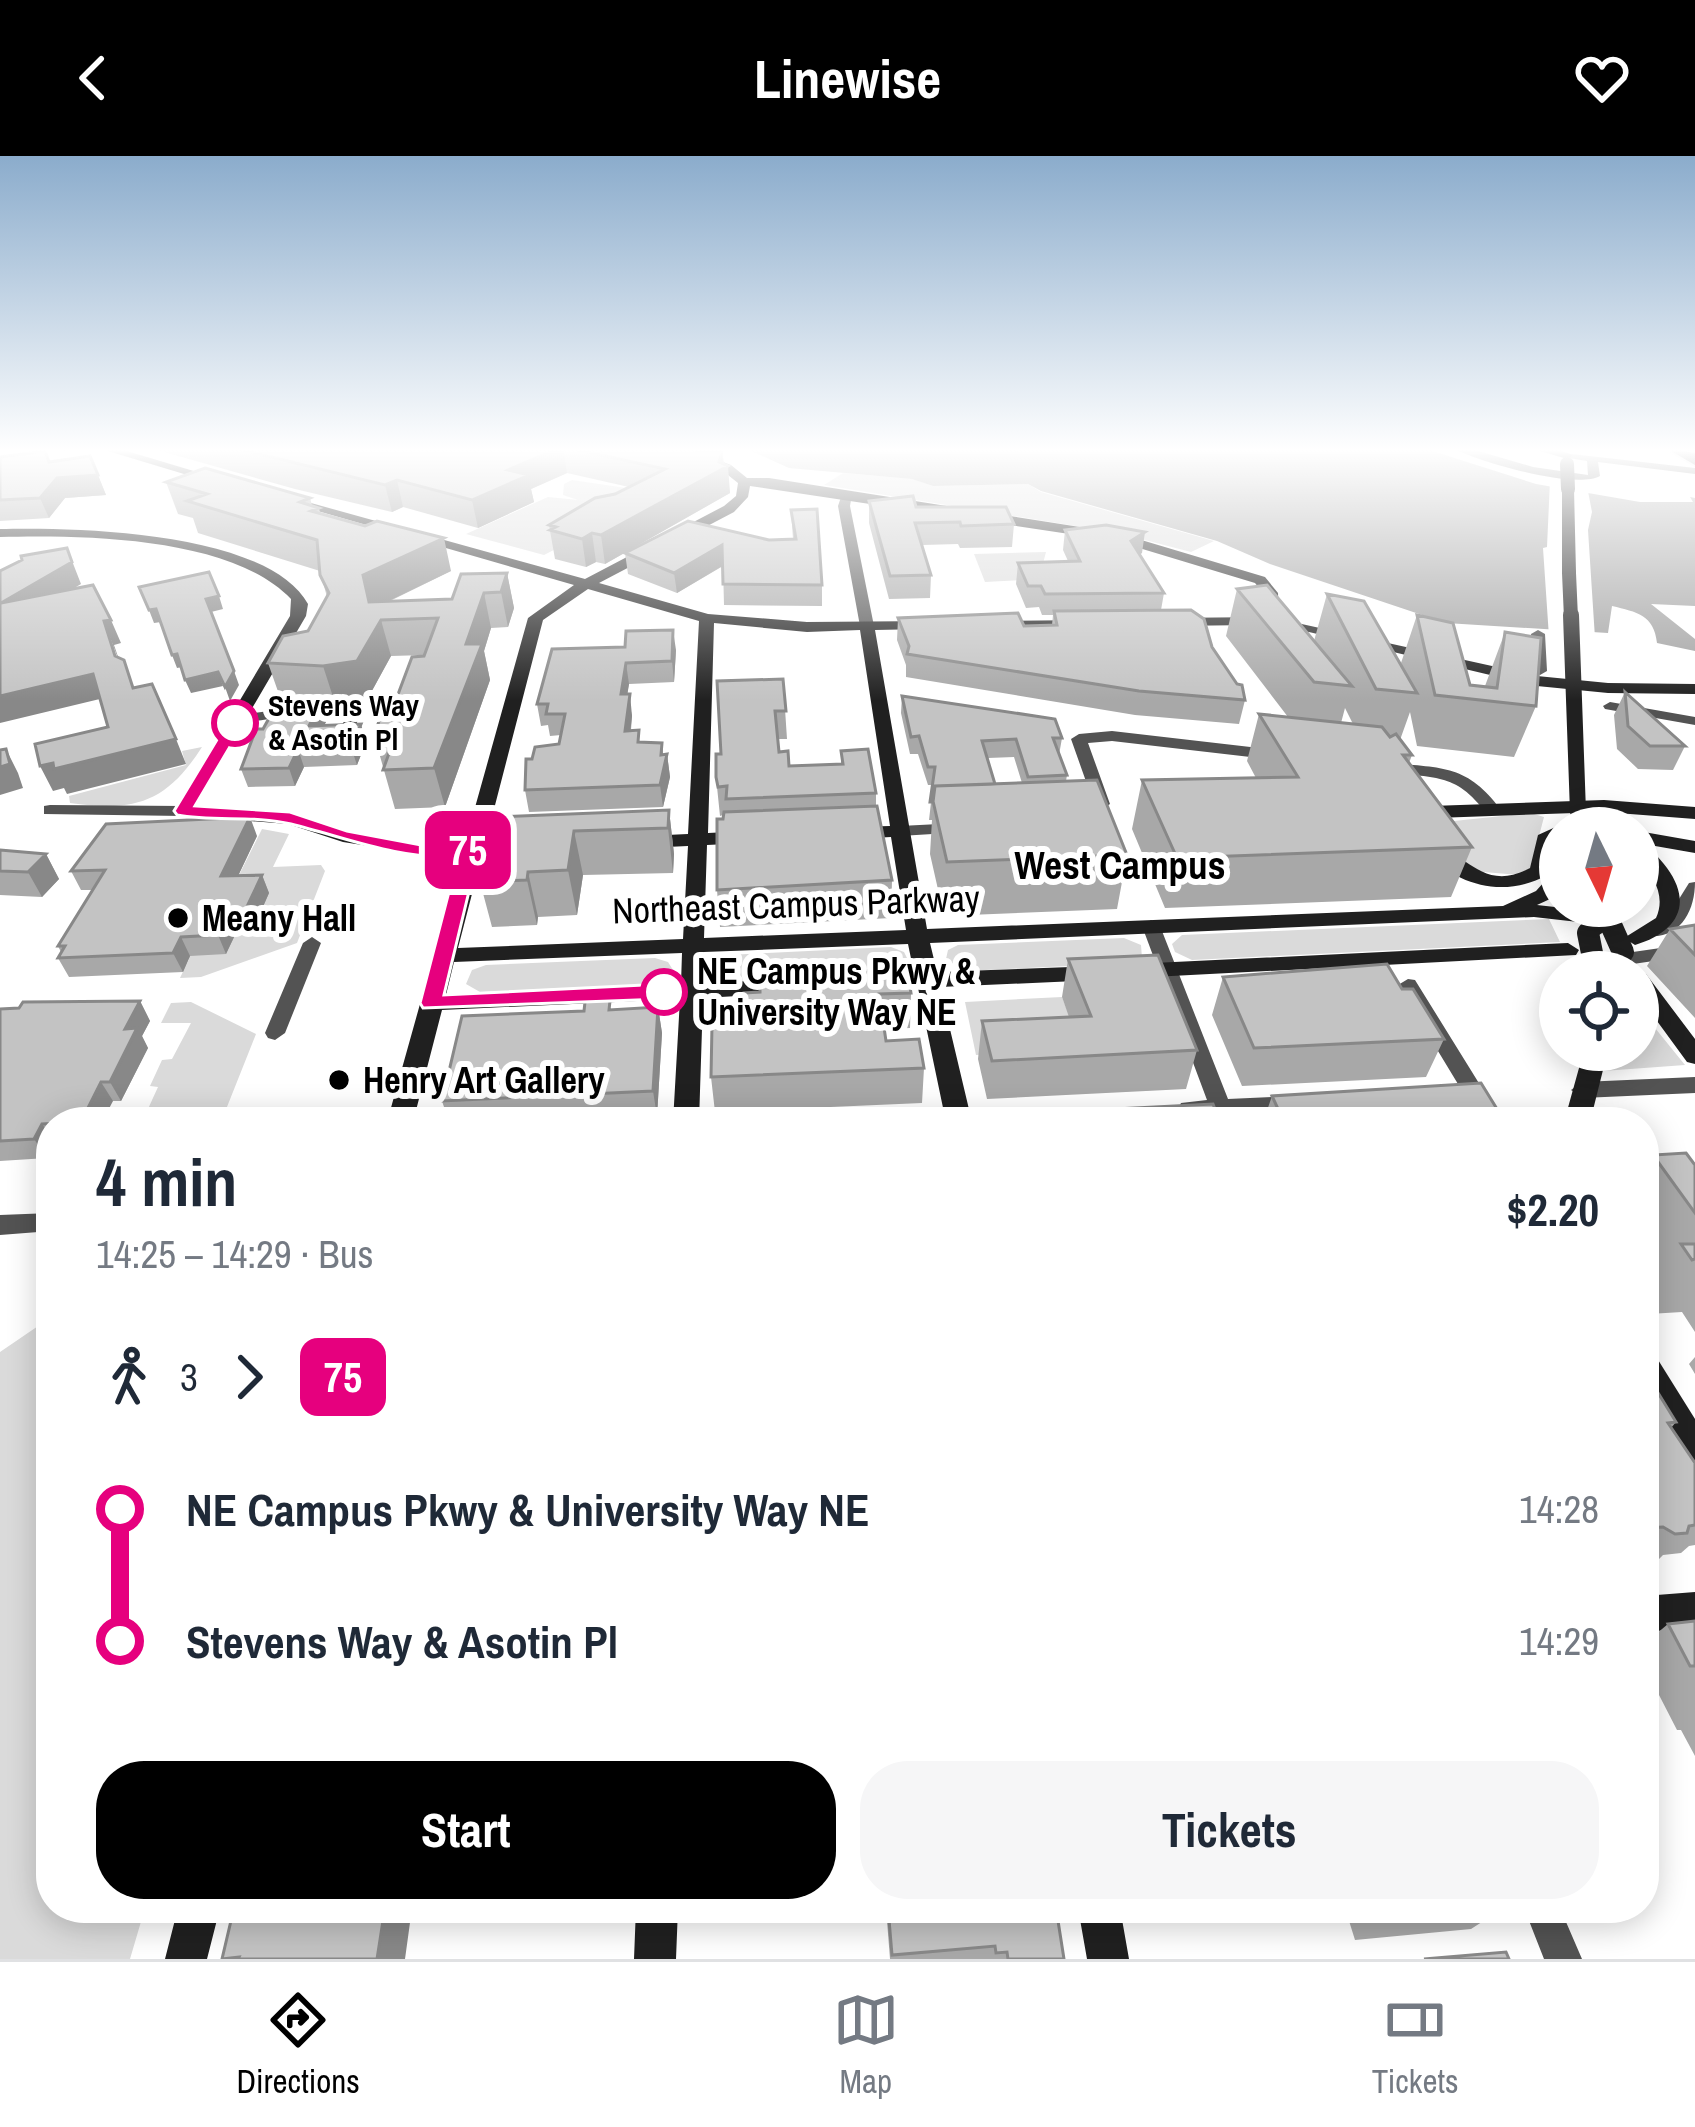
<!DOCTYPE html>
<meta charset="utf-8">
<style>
body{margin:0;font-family:"Archivo Narrow",sans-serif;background:#f6f6f7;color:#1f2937;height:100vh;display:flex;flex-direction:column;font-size:45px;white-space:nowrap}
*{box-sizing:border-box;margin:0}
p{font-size:39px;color:#747a83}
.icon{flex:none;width:66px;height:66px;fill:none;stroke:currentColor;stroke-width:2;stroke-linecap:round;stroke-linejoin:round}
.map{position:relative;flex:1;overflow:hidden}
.side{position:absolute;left:36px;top:951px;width:1623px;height:816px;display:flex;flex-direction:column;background:#fff;border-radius:48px;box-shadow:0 6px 30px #0003}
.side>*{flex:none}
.badge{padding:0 24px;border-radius:18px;font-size:42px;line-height:78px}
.needle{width:78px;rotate:175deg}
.buttons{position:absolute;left:1539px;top:651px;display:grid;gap:24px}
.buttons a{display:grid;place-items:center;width:120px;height:120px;border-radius:50%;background:#fff;box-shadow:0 6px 30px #0003;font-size:60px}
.map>.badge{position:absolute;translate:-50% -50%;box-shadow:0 0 0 6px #fff}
.legs{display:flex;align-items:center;gap:18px;height:132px;padding:0 60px;font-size:39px}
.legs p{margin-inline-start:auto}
.headline{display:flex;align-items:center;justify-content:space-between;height:204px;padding:0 60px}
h1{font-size:66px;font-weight:700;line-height:90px}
.action{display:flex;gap:24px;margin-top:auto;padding:24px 60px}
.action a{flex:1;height:138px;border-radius:48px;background:#000;color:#fff;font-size:48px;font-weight:700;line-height:138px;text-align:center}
.action a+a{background:#f6f6f7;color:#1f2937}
ul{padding:0 60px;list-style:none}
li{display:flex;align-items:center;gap:42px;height:132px;font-size:45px}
li i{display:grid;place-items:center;width:18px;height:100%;margin:0 15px;background:currentColor}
li i::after{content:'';width:30px;height:30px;margin:-15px;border:9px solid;border-radius:50%;background:#fff}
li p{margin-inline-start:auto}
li:first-child i{background:linear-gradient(#0000 50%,currentColor 0)}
li:last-child i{background:linear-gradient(currentColor 50%,#0000 0)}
header{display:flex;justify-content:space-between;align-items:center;height:156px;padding:0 60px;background:#000;color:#fff;font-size:54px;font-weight:700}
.dock{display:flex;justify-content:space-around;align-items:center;height:168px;border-top:3px solid #e0e1e3;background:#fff;font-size:33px;color:#747a83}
.dock a{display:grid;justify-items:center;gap:6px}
.dock .on{color:#000}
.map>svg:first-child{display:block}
.green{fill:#dadada}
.water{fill:#a1a1a1}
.pier{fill:#fff}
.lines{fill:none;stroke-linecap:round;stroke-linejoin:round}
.highway-casing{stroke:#dbdbdb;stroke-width:4}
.street{fill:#535353;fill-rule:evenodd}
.secondary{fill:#202020;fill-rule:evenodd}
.highway{fill:#000;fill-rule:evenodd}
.secondary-bridge-far2{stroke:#202020;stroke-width:14}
.secondary-bridge-far1{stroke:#202020;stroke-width:16}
.secondary-bridge{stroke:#202020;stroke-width:22}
.wall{fill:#a8a8a8;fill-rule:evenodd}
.shaded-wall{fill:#888}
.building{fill:#c3c3c3;stroke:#888;stroke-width:3}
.line-1{fill:#e6007e;stroke:#fff;stroke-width:3}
.stop-1-dot{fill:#fff;stroke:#e6007e;stroke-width:6}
.poi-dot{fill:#000;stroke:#fff;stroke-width:4.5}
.labels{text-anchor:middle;stroke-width:12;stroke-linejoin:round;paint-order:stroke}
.far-stop-label{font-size:30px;font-weight:bold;fill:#000;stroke:#fff;text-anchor:start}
.street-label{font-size:36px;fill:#000;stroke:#fff}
.poi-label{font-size:36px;font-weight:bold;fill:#000;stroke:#fff;text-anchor:start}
.stop-label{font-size:36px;font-weight:bold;fill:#000;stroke:#fff;text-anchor:start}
.neighbourhood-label{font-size:39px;font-weight:bold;fill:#000;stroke:#fff}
</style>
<header><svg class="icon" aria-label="back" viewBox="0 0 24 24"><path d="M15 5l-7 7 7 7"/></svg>Linewise<svg class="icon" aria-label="heart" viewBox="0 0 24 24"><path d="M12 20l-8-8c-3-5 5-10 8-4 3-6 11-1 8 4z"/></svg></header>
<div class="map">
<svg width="1695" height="1803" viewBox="0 0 1695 1803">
<rect width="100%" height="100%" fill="#fff"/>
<path class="green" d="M687,302L711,313L544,399L466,378L548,341L578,344L563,339L564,328L572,324L626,332Z
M843,317L913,323L933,330L1028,328L1041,336L1214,385L1191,396L1118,377L824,329Z
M1046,396L1039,423L985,426L974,398Z
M202,591C166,647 135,656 70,647L69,640L186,609L182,595Z
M1531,657L1544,661L1531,711L1520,719L1471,715L1425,668Z
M262,673L289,678L273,711L321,709L325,715L297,787L201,821L180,822L189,803L184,802L235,779L252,778L229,739Z
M1549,763L1560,786L1192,804L1175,796L1172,788L1182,779Z
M1124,782L1141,789L1142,802L1133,807L964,815L946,803L948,794L958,789Z
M891,791L904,796L909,806L896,818L726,826L713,822L709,813L714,804L726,799Z
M655,802L668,806L673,814L668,823L655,828L480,836L466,828L472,814L486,809Z
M1062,841L1082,893L976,899L965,846Z
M191,846L256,878L221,966H142L158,931L150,930L162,904L172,903L191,867H161L171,847Z
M1638,851L1685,909L1603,915L1606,894H1638Z
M44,1166H51V1752H145L130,1803H0V1196Z"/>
<path class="water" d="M745,292H1423L1536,328L1640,346H1693L1690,341L1695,342V450L1651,448L1695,483V495L1657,487C1654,459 1637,456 1612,450L1608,477L1446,467L1270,408L1217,385L1041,335L1028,328L933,330L912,323L789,312Z"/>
<path class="pier" d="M1550,324L1587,330L1592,356L1588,374L1595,482L1549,481L1543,392L1547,391Z"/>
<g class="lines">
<g class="highway-casing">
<path id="highway" d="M1666,292L1695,297V309Z"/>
</g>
<path class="street" d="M1452,292H1468L1533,311L1588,319L1587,305L1563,301V297L1695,312V318L1598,306L1600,320C1574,334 1480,306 1452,292Z
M847,335L852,338L850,350L874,470L867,474L860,470L838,350L842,338Z
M1538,474L1545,478L1547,515L1540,519L1533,515L1531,478Z
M399,543L404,544V550L359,559L354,578L346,583L338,578L345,563C313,552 278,563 246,566L239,562L246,558L315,549L346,553Z
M1610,546L1695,561V569L1605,553L1603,550Z
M1112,575L1277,594L1285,599L1277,604L1112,585L1088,587L1110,648L1102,653L1094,648L1071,583L1079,578Z
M1391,607C1443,612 1468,609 1501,654L1499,658H1487C1454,614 1434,624 1385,615L1383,612Z
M50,649L183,650L191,655L183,660L44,658V650Z
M959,667L967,672L965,676L900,680L892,675L900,670Z
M1695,726C1695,754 1681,783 1648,780L1646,776L1669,759L1689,727Z
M1151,764L1160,770L1228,943L1296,940L1304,942L1307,948L1304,954L1234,959L1237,966H1215L1213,960L1181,959L1178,953L1181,947L1207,944L1142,770Z
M312,781L321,787L285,877L275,884L268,882L265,877L303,787Z
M1695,787V799L1626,809L1616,803L1626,797Z
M1408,823L1415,824L1503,966H1481L1398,829Z
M1695,921V937L1582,942L1571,934L1582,926Z
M1026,954L1034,956L1037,962L1035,966H947L950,960L958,958Z
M51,1057V1075L0,1079V1059Z
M1524,1752H1560L1582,1803H1544Z"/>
<path class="secondary" d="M53,292H70L64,295Z
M98,292H117L227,325L217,328Z
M670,292H687L731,309L747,322H769L1118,377L1265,421L1278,437L1279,463L1537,520L1608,527L1695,528V538L1608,537L1537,530L1309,476L1253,469L1171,470L1166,468V462L1266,461L1264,438L1255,427L1116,385L750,330L748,341L734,356L599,427L708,458L807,466L931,465V471L926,473L875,474L927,773L1503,750L1536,735L1553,716L1560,714V732L1550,743L1537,749L1591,755L1610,772L1599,779L1578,766L1534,761L930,787L937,816L1098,810L1109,817L1098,824L940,831L972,966H946L918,832L881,833L870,826L881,819L914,817L908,788L704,796L703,827L792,823L803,830L792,837L703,842L699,966H673L680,843L442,854L413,966H387L528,462L574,429L283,345L293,342L585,423L724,350L736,340L738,327L723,315ZM588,433L699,465L688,678L645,680L635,686L645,692L688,690L683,783L458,792L543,464ZM714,467L807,476L860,474L890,670L854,671L844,677L854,683L891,681L906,774L704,782L707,689L748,687L758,681L748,675L708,677ZM682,797L681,828L446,839L454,806Z
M1530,292H1552L1573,299L1567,303Z
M1568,329L1574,333L1576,417L1569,421L1562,417V333Z
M0,373C74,371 268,375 308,448L306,460L195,650L290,656L347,675L439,693V701L343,686L288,668L176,659L174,655L290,460L291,443C231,380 81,379 0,381Z
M1087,464L1090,467L1082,472L991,475L983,470L991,465Z
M1604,644L1695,651V663L1604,656L1436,662L1419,672L1409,666L1431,650Z
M1578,660L1612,668L1615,672L1571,670V662Z
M1560,669L1568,672H1560L1547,719C1506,742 1457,731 1426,695L1429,691C1462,687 1479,740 1530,712L1538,679Z
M1638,675L1695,685V697L1638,687Z
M1638,687C1650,692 1659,701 1667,712C1694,749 1676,777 1635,789L1624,782L1656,762C1666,740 1654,720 1638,704Z
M1568,787L1579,794L1576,799L1133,822L1122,815L1133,808Z
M1637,816H1638L1646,818L1695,883V908L1687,906L1638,839Z
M1584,894H1608L1590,966H1564Z
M1644,1195L1655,1199L1695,1263V1306L1684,1301L1644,1235Z
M1695,1436V1472L1644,1476V1440Z
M178,1752H220L207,1803H165Z
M636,1752H678L676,1803H634Z
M1078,1752H1120L1129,1803H1087Z"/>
<use href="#highway" class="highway"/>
<path class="secondary-bridge-far2" d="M1567,308L1568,333
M1569,417L1571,462"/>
<path class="secondary-bridge-far1" d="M1571,459L1578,656"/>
<path class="secondary-bridge" d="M1607,760L1623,796
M1588,777L1593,802"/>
</g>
<path class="wall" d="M150,292H675L722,296L730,337L605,408L596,406L586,411L555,403L549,369L629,331L567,317L531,333L534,346L478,372L403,351L392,356L295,333Z
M90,300L106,339L65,342L49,362L0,365V301L50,306Z
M166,326L310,342L312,349L319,352L320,357L451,415L390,445L452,443L507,417L514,452L508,471L491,472L484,495L490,524L445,651L395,653L374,579L391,557L425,499L391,500L368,542L335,547L281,544L268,507L308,475L327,441L320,415L198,377L193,362L178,358Z
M869,345L916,351L1014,368L1012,391L960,392L958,388L922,389L931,419L930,442L889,443L869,367Z
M791,354L822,429V450L724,449L723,410L677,437L628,418L625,397L793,383Z
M1065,374L1142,397L1139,398L1164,437L1161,454L1212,491L1245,544L1239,568L1135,559L906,521V509L897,484L898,462L1024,470L1052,469L1053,459H1042L1039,451L1026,452L1016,428L1018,407L1068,405L1063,394Z
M1237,433L1314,485L1327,438L1402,511L1401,507L1417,459L1470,529L1485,530L1505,476L1536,550L1514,601L1417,590L1410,556L1400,584L1412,599L1409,607L1472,691L1451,741L1165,752L1132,673L1142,624L1256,622L1247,605L1259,558L1288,561L1226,480ZM1345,552L1353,568L1341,567Z
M552,493L676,494L674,526L629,528L627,538L632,560L631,574L640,586L663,599L667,598L670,621L663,651L529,656L525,634L532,603L559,588L561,579L550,580L548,569L541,570L537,548Z
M783,523L787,583H777L779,596L789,610L841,609V595L876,637V650L892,724L891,762L720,771L717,734L723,659L720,660L716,621L721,598Z
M1625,536L1685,590L1673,614L1638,613L1617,593L1614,559Z
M902,540L1062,582L1059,599L1067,619L1066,625L1127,699L1117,753L944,760L930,698L932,664H929L933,629H928L918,598H910L901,557ZM1014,601L1022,627L995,628L988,602Z
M327,564L324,569L366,586L357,609L304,611L295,630L248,631L241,613Z
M669,654L674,698L673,717L583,719L577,759L538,761L537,769L492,771L480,726L495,661Z
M257,680L238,720L262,719L269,737L251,778L235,779L226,798L190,800L183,816L69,821L58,802L61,796L58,790L93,734H81L71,715Z
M0,694L46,698L59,723L42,741L0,739Z
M1695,769V862L1647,810L1670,773Z
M1068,803L1197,894L1186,933L987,943L978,903L982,865L1069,861L1062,841Z
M1223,821L1402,833L1444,883L1426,921L1242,930L1212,859Z
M744,837H911L910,872L884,873L886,885L924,912L922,947L715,956L711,921L745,867Z
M140,845L150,865L142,880L148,892L121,945H113L51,966V996L47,1002L0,1005V853Z
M658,851L662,877L657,960L546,966H449L442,945L614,853Z
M1272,940L1505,966H1263Z
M1653,999L1695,1009V1176L1682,1156L1649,1158L1644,1151V1137L1658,1119L1644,1099V1012Z
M51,1111V1145H50L40,1133Z
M1695,1201V1218L1689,1208Z
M1644,1214L1676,1266L1671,1272L1695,1307V1389L1689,1390L1681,1397L1663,1399L1656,1406H1644Z
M1695,1465V1600L1681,1574H1677L1659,1539L1652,1540L1644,1524V1488L1668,1468Z
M886,1752H1056L1064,1803H890Z
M1345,1752H1502V1753L1471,1773L1355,1784Z"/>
<path class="shaded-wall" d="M560,292H563L567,317L531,333L534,346L478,372L472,344L508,314Z
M45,295L54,314L98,319L106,339L65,342L49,362L40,342Z
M722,296L723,313L728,310L730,337L605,408L601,379L719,306Z
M397,324L403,351L392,356L385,329Z
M1145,376L1142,397L1128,406L1131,385Z
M592,377L596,406L586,411L582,383Z
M444,382L451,415L372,453L381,464L391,500L368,542L335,547L323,510L363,419Z
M722,389L724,409L677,437L674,417Z
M67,392L81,428L12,470L1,447Z
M507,417L514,452L508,471L501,436Z
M484,437L491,472L484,495L490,524L445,651L434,612L466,488Z
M219,440L223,453L211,456L206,443Z
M156,453L161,466L154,467L149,454Z
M111,464L121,487L114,489L126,524L104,465Z
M673,474L676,494L674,526L672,505Z
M177,498L182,511L177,512L172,499Z
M626,507L629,528L624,560L621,538Z
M234,515L239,529L230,545L225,531Z
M218,516L223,530L191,537L185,524Z
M93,518L104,542L0,567V540Z
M630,538L632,560L628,596L625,575Z
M321,546L327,564L315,588L309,570Z
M361,568L366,586L357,609L351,591Z
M176,583L186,608L67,638L64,632L53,635L40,610Z
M662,587L664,611L667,598L670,621L663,651L660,629Z
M6,593L18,617L23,632L0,639V611Z
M298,593L304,611L295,630L289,612Z
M669,654L674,698L673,717L668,672Z
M250,661L257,680L229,739L221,720Z
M574,675L583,719L577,759L568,714Z
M46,698L59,723L42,741L28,716Z
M528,716L538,761L537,769L527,724Z
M262,719L269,737L251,778L243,759Z
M227,760L235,779L226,798L218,779Z
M181,781L190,800L183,816L173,797Z
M140,845L150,865L142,880L148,892L121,945L110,926L125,873Z
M658,851L662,877L657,960L653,935Z
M101,926L113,945L102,966H81Z
M42,968L51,980V996L47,1002L34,983Z
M385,1752H412L405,1803H377Z"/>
<path class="building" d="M235,292H560L508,314L529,319L472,344L397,324L385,329Z
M569,292H661L722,296L719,306L728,310L601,379L592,377L582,383L550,374L556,371L549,369L595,342L615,338L665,313Z
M45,295L49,306L90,300L98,319L57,322L40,342L0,344V301Z
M205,312L310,342L300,346L319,352L311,355L365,370L377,365L444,382L363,419L369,446L452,443L461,418L507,417L501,436L484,437L466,488H482L434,612L383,614L392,589L379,590L383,579H374L382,557H391L412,501L424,500L438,462L381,464L357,505L323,510L268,507L283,480L308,475L329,437L320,419L317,384L187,345L207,338L166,326Z
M913,340L916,351H1006L1014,368L961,370L960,366L915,367L931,419L890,420L869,345Z
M817,353L822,429L723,428L722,389L674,417L625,397L688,365L769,384L796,383L791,354Z
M1106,369L1145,376L1131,385L1164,437L1045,438L1041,430H1028L1018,407L1080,405L1065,374Z
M67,392L72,406L1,447L93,429L111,464L104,465L115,500L124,504L133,532L152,528L176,583L54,613L53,607L40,610L35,588L108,571L93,518L0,540V415L22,404L21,400Z
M209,416L219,440L206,443L234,515L225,531L218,516L185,524L177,498L172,499L156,453L149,454L139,431Z
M1267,429L1352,530L1314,526L1237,433Z
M1327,438L1364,445L1417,537L1376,533Z
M1191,454L1204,463L1212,491L1237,528L1242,529L1245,544L1139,535L907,498L909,490L898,462L1018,457L1024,470L1057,469L1054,455Z
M1417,459L1453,467L1470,529L1497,532L1505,476L1541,482L1536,550L1435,539Z
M673,474L672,505L626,507L621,538H630L625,575L639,574L638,586L662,587L661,599L667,598L660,629L525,634L526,603H532L535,591L559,588L565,558H546L548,548H537L552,493L625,491L626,475Z
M783,523L786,555H775L779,596L788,595L789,610L843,608L841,595L868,593L876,637L726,643L727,630L718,631L716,621V598H721L717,525Z
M1625,536L1685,590H1650L1628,570Z
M902,540L1055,563L1062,582H1053L1067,619L1028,621L1016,583L982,585L995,628L935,630L933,646H930L935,611H928L919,580L911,581Z
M302,545L321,546L309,570L361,568L351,591L298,593L289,612L241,613L256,573H263L277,548Z
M1259,558L1382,571L1390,581L1396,578L1412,599H1403L1472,691L1177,702L1142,624L1298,621Z
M6,593L10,608L0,611V594Z
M1097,624L1127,699L947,706L933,645L935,630Z
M877,650L892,724L717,734V663H723L724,656Z
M669,654L668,672L574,675L568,714L528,716L527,724L480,726L495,661Z
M250,661L221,720L262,719L243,759L227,760L218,779L181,781L173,797L58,802L65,790H58L105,714L71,715L106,668Z
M0,694L46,698L28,716L0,715Z
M1695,769V799L1670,773Z
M1158,799L1197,894L992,905L982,865L1091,860L1068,803Z
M1387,808L1402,833H1413L1444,883L1254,892L1223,821Z
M907,813L911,837L879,838L886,885L919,883L924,912L711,921L712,869L745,867L744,837L760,836V819Z
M611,836L609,854L658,851L653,935L442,945L462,860L584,855L586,837Z
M140,845L125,873L137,872L110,926H101L81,966L42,968L34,983L0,985V853L19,852L23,846Z
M1481,927L1505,966H1284L1272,940Z
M1213,948L1220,966H999L997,959Z
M1686,997L1695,1009V1057L1653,999Z
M1681,1088H1695V1103L1692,1104Z
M51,1111V1132L40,1133Z
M1644,1214L1676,1266L1668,1267L1695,1307V1369L1689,1370L1687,1377L1675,1378L1663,1371L1644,1372Z
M1695,1465V1510H1690L1668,1468Z
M234,1752H385L377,1803H238L239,1801L222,1803Z
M888,1752H1056L1064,1803H1008L1007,1796L996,1797L995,1790L892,1799Z
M1377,1752H1502V1753L1381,1764Z
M1506,1796L1509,1803H1424Z"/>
<linearGradient id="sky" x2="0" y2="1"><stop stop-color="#8baccc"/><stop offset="0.54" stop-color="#fff"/><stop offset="1" stop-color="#fff" stop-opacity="0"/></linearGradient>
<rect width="1695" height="545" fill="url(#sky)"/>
<path class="line-1" d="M235,562L244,567L195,650L290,656L347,675L432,691L477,690L479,694L444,839L664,828L675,836L664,843L423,852L420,847L458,701C400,704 347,682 291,668C254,659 214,666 177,659L174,655L227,567Z"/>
<g class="stop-1-dot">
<circle cx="235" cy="567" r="21"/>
<circle cx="664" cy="836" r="21"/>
</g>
<g class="poi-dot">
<circle cx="178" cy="762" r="12"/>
<circle cx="339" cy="924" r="12"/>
</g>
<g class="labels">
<g class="far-stop-label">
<text x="268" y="560">Stevens Way<tspan x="268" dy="34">&amp; Asotin Pl</tspan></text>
</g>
<g class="street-label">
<text transform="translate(796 748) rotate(-2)" y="13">Northeast Campus Parkway</text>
</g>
<g class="poi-label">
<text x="202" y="775">Meany Hall</text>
<text x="363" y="937">Henry Art Gallery</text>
</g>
<g class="stop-label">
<text x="697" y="828">NE Campus Pkwy &amp;<tspan x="697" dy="41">University Way NE</tspan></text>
</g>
<g class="neighbourhood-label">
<text x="1120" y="723">West Campus</text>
</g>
</g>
</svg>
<div class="buttons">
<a><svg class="needle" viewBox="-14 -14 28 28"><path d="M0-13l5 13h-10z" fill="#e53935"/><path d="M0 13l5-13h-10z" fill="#747a83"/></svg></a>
<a><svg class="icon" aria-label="locate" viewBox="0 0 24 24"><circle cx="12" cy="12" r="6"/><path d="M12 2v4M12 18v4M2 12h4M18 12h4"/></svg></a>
</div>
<b class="badge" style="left:468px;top:694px;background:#e6007e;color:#fff">75</b>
<section class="side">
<div class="headline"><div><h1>4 min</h1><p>14:25 – 14:29 · Bus</p></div><b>$2.20</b></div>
<div class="legs"><svg class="icon" aria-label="walk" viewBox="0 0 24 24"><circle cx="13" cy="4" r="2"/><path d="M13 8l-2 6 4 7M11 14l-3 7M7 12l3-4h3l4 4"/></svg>3<svg class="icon" aria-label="forward" viewBox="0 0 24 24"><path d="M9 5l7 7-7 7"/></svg><b class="badge" style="background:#e6007e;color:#fff">75</b></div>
<ul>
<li><i style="color:#e6007e"></i><b>NE Campus Pkwy &amp; University Way NE</b><p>14:28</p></li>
<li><i style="color:#e6007e"></i><b>Stevens Way &amp; Asotin Pl</b><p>14:29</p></li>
</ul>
<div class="action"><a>Start</a><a>Tickets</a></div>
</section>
</div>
<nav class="dock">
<a class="on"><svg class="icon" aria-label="directions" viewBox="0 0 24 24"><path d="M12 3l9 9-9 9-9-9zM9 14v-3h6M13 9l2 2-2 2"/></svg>Directions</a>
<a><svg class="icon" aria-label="map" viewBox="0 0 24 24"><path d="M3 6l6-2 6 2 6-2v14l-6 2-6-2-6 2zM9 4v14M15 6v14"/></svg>Map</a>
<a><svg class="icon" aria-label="tickets" viewBox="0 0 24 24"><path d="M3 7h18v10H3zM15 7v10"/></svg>Tickets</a>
</nav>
